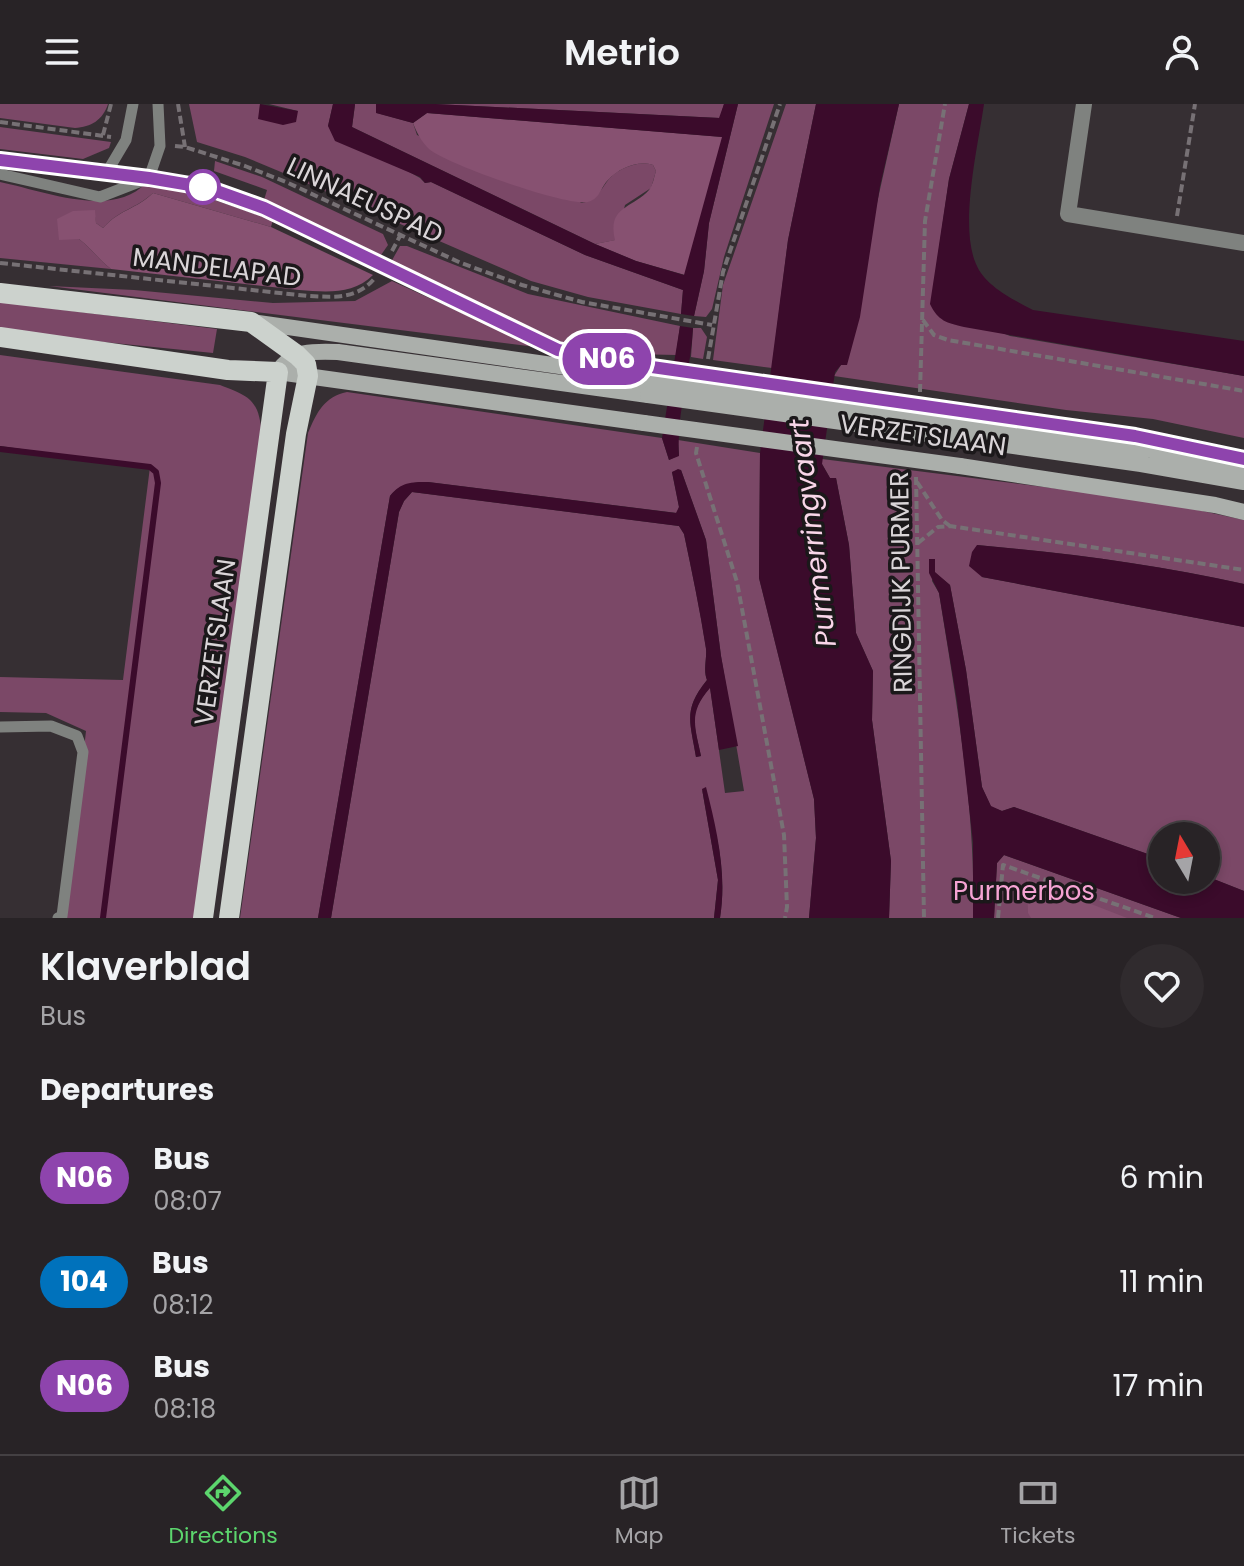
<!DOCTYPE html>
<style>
body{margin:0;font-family:Poppins,sans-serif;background:#302b2e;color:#f1f3f6;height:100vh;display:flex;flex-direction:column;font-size:30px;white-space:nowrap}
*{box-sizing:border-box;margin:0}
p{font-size:26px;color:#a5a4a7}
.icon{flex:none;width:44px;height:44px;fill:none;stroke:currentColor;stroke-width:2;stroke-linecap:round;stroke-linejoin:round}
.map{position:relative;height:814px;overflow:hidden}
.side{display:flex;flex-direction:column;background:#282326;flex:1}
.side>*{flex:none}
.badge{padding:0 16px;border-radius:26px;font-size:28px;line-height:52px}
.needle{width:52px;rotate:350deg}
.fabs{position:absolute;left:1148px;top:718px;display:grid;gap:16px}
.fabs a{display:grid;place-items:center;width:72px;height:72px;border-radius:50%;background:#282326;box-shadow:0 4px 12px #0003,0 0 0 2px #444043;font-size:40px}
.map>.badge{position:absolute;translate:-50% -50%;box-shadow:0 0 0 4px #fff}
h2{padding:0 40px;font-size:30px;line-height:72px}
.round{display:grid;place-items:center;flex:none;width:84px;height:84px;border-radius:42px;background:#302b2e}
.headline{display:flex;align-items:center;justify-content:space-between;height:136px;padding:0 40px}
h1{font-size:38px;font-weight:600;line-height:60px}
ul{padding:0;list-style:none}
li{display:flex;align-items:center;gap:24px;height:104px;padding:0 40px}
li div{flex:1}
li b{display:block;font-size:30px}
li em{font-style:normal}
li .badge{min-width:88px;font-weight:700;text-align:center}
header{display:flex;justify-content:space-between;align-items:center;height:104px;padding:0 40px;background:#282326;font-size:36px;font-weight:600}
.menu{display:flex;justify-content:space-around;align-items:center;height:112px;border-top:2px solid #444043;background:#282326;font-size:22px;color:#a5a4a7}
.menu a{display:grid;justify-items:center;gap:4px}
.menu .current{color:#5cd56d}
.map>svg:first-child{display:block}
.green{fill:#7b4867}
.forest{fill:#875171}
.water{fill:#3b0b2b}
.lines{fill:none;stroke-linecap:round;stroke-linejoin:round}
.stream{stroke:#3b0b2b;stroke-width:6}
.path{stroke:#777175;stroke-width:4;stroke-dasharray:8 4;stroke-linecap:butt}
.service{stroke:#7f827f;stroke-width:11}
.minor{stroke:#7f827f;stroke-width:16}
.secondary{stroke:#abafab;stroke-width:16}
.primary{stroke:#ccd2cd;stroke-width:20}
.service-bridge{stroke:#7f827f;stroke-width:11}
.secondary-bridge{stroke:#abafab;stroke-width:16}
.line-casing{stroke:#fff;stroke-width:18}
.line{stroke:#8e44ad;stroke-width:12}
.stop-dot{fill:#fff;stroke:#8e44ad;stroke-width:4}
.labels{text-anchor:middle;stroke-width:7;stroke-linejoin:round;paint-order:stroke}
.street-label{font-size:26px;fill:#dad5d8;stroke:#1b181a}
.park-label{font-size:26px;fill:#f5a3d3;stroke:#1b181a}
.water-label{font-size:28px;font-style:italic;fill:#f9d6e9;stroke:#1b181a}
</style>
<header><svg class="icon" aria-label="menu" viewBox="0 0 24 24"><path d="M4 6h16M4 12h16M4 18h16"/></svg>Metrio<svg class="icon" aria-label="person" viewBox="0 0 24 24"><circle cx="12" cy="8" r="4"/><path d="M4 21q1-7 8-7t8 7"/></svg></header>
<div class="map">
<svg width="1244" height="814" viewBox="0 0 1244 814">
<rect width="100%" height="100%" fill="#362f33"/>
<path class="green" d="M0,0H108C103,16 91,23 75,24L0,14Z
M189,0H260L259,15L298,7L269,0H333L328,22L420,74L425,79L431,78L585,151L683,186L681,210L588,193L531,177L281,68L245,53L197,38Z
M353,0H376L377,9L413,19L417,31L582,99C596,96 598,90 606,79C615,65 638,56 653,61L656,67L651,84L625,101L616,136L595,140L352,23L355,1Z
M435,0H724L720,14Z
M738,0H774L724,153L712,205L706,213L694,212L704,167L709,119Z
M786,0H816L788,136L772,264L713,256L723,181Z
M899,0H969L949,75L931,200L1010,232L1244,272V334L1153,315L1066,306L834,272L841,261Z
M0,23L111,38L109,44L83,55L0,45Z
M215,57L262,73L383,130L388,141L381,151L264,96L267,86L214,67Z
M0,78C44,87 112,115 146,79L191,88L273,116L271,123L153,89C136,105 120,105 103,124L96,119L94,106L79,135C92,145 98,155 111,165L0,154Z
M400,142H407L528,190L680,222L676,251L631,250L566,240L391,158Z
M392,177L536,243L49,182L134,186L273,199L355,197Z
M0,198L217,225L213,249L74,235L0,224Z
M693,224H701L707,233L703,255L691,253Z
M0,251L220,281C252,293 259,297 262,332L194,814H65L86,627L46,609L0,608V573L123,576L150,363L0,342Z
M347,288L662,334L669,356L679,351L678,336L760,349L759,474L814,695L816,734L809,814H720C727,769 718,727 702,685L718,776L714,814H331L399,408L404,397L412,388L679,422L684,430C692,468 700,506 706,544C707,555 703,566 707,576C683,606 690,617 696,653L701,652C694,620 688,609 710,583L725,689L744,687L721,552L706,436L681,366L672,368L679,403L677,409L428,378C413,378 399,380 390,392L318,814H240L308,329C317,308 324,293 347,288Z
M822,355L1156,397L1244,416V480C1156,460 1067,449 977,441L982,473L1244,523V787L1206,772V732H1162V755L1014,703L1002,707L991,703L982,683L966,566L950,481L934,468L932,477L939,489C956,596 976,705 973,814H889L891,757L872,616L873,567L856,529L849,441L836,374H830L822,360Z
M1004,751L1181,814H994L997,759Z"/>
<path class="forest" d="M427,9L723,33L685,171L636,157L595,140L615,136C607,102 632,105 649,86C653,81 654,73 656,67L653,61C638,56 619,64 608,76C600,84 601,94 588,98C568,103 446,60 429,45C421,37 417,29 413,19Z
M153,89L271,123L373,171C353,191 326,188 299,186L111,165C98,155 92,145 79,135L59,136L57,115L73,107L95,106L96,119L103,124C120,105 137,105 153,89Z
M1027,776V775L1127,814H1031L1028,809Z"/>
<path class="water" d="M260,0L298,7L296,18L283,21L258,15Z
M333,0H355L352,23L358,26L595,140L636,157L684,171L722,33L427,9L413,19L376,9V0H435L719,14L724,0H738L709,119L704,167L694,212L681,210L683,186L585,151L431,78L425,79L420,73L335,37L328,22Z
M816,0H899L880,82L860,213L847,261H841L835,268L822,360L830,374H836L849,441L856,529L873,567L872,616L891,757L889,814H809L816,734L814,695L759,474L760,349L788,136Z
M969,0H984C978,42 959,122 976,160C985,182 1012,195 1033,206L1244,237V272L964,223C947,219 938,217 930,200L949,75Z
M680,222L693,224C691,266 676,310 679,352L669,356L662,334Z
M678,365L681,366L706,436L721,552L738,642L719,646L710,584C688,609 695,622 701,652L696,653C690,617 683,606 707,576C703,566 707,555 706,545C700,506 692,468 684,430L679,422L412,388L404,397L399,408L332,808L331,814H318L390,392C401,378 411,378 428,378L676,409L679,403L672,368Z
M977,441C1067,449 1156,460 1244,480V523L982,473L969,462L972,448Z
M929,455H935V468L950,481L966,566L982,683L991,702L1002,707L1014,703L1162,755V776H1206V772L1244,787V814H1181L1004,751L997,759L994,814H973V738L957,597L939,489L929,469Z
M706,683C717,726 727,770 720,814H714L718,776L702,685Z"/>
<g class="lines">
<path class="stream" d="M0,345L150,363L156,368L158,379L103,814"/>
<path class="path" d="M178,0L185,43
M0,18L111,33
M103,31L111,0
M175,42L185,43L245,62L286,78L461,159L522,181L582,198L712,221
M1177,112L1195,0
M392,147L400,132
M0,159L308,192C333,193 356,196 374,175
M923,216L934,231L948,236L1244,287
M708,255L723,168L780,0
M920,288L925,117L945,0
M697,343L696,349L737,478L784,731L787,803L785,814
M916,373L924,814
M917,378L942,416L950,422
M918,439L938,423L950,422L1244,466
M998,814L1003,761L1155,814"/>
<path class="service" d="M0,56L149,74L208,84L264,104L558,246L652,263
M107,68L126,36L133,0
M0,70L100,93L149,74L160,42L158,0
M968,308L1135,332L1244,355
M0,623L51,622L77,632L83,648L62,812L58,814"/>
<path class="minor" d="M1084,0L1068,110L1244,139"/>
<path class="secondary" d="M252,218L650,275
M644,319L278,268C292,246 314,247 338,248L648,291
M966,319L1149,345L1244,365
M964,335L1141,360L1244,378
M960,362L1215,401L1244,408"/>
<path class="primary" d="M0,189L251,218L297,251L306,260L308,272L296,330L229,814
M0,233L228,266L278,268L203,814"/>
<path class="service-bridge" d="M652,263L968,308"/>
<path class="secondary-bridge" d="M650,275L966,319
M648,291L964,335
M644,319L960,362"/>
</g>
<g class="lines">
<g class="line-casing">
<path id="line" d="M0,56L149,74L208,84L264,104L558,246L652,263L1135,332L1244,355"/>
</g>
<use href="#line" class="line"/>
</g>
<circle class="stop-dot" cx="203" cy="83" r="16"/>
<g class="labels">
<g class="street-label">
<text transform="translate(365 96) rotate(25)" y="9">LINNAEUSPAD</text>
<text transform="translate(217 163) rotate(7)" y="9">MANDELAPAD</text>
<text transform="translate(923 331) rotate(8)" y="9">VERZETSLAAN</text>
<text transform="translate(901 478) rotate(-91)" y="9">RINGDIJK PURMER</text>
<text transform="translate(215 538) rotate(-82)" y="9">VERZETSLAAN</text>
</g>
<g class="park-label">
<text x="1024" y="796">Purmerbos</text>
</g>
<g class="water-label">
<text transform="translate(812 429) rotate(-97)" y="10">Purmerringvaart</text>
</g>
</g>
</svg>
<div class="fabs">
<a><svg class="needle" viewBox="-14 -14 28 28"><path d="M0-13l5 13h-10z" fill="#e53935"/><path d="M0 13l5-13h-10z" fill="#a5a4a7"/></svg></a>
</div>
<b class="badge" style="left:607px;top:255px;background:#8e44ad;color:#fff">N06</b>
</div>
<section class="side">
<div class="headline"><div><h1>Klaverblad</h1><p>Bus</p></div><a class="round"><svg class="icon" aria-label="heart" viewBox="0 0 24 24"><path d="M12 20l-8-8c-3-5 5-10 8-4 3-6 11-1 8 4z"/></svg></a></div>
<h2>Departures</h2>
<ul>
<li><span class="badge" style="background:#8e44ad;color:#fff">N06</span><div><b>Bus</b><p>08:07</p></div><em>6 min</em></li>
<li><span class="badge" style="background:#0072bc;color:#fff">104</span><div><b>Bus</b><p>08:12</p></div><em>11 min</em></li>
<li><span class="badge" style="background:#8e44ad;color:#fff">N06</span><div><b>Bus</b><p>08:18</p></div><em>17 min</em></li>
</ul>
</section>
<nav class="menu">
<a class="current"><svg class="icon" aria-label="directions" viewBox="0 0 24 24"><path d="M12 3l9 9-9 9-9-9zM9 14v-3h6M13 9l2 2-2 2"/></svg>Directions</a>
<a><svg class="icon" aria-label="map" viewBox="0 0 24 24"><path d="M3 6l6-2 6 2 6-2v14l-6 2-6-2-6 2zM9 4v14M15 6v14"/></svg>Map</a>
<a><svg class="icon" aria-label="tickets" viewBox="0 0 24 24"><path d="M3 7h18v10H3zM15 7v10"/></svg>Tickets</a>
</nav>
